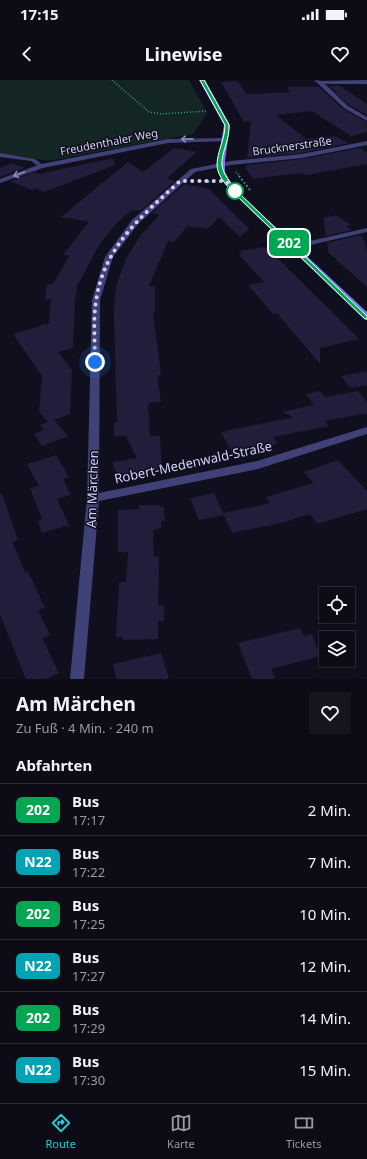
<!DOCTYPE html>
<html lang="de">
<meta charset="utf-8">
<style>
body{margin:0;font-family:"Noto Sans",sans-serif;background:#15141f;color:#f1f3f6;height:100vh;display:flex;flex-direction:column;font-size:15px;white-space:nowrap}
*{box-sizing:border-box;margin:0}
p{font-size:13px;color:#9a9ba1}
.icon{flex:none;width:22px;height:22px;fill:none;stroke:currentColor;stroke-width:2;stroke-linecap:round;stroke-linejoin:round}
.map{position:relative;height:599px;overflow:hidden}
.details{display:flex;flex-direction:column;background:#0c0b16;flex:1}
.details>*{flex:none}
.badge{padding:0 8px;border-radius:6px;font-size:14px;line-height:26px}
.buttons{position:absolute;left:319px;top:507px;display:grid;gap:8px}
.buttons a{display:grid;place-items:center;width:36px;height:36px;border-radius:0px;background:#0c0b16;box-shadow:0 2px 6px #0003,0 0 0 1px #2c2b35;font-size:20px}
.you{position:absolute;width:20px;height:20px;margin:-10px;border:3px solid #fff;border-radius:50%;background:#1a73e8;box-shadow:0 0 0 6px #1a73e833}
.map>.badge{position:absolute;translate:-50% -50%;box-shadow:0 0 0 2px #fff}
h2{padding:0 16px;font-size:15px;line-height:36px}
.round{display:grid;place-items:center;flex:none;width:42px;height:42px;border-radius:0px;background:#15141f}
.head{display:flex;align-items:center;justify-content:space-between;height:68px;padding:0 16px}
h1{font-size:19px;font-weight:700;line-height:30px}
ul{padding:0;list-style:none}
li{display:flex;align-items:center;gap:12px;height:52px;padding:0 16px;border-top:1px solid #2c2b35}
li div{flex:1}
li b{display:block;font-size:15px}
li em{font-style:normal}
li .badge{min-width:44px;font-weight:700;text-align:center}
.status{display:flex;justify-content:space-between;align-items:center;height:28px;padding:0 20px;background:#0c0b16;direction:ltr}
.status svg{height:11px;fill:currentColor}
header{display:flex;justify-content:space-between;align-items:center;height:52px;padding:0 16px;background:#0c0b16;font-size:18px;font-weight:700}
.dock{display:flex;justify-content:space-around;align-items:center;height:56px;border-top:1px solid #2c2b35;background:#0c0b16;font-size:11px;color:#9a9ba1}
.dock a{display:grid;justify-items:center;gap:2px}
.dock .current{color:#1ed0d7}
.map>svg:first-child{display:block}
.green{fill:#132624}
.building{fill:#221d3b}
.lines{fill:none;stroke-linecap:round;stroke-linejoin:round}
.path-far1{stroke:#3da094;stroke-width:1.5;stroke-dasharray:1 2;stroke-linecap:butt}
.path{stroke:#3da094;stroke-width:2;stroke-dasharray:1.5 2.5;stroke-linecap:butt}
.service{fill:#404176;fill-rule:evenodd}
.minor{fill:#404176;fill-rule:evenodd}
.secondary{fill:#7579eb;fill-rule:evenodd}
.oneway{stroke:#8a89b8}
.line{fill:#00a651;stroke:#fff}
.walk{stroke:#d3d1f9;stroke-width:4;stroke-dasharray:0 7.2}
.stop-dot{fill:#fff;stroke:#00a651;stroke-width:2}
.labels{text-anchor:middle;stroke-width:3;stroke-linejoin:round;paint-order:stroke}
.far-street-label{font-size:11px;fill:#d3d1f9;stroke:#100f1d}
.street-label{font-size:13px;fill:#d3d1f9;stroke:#100f1d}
</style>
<div class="status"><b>17:15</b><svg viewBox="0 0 49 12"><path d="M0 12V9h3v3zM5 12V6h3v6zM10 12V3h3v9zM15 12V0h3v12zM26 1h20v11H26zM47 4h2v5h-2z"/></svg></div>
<header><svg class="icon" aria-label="back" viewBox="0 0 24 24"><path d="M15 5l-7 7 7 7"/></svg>Linewise<svg class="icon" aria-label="heart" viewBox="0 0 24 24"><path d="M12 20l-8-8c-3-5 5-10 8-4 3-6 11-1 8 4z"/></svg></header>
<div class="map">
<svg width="367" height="599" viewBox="0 0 367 599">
<rect width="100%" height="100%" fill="#100f1d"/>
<path class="green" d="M0,0H189L207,33L193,54L49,81L0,73Z"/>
<path class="building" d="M237,1L247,14L290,12L287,7H319L343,29L367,42V52L351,56L312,31L276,35L306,59L334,56L349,63L302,73L247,78L251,41L244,42L221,2Z
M329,6H340L367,24V35L349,25Z
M174,68L197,72L167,98L175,101L140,131L132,130L116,144L99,165L77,206L76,218H75L73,268L58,272L72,290L70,334L54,340L68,356L42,366L34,354L44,350L40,345L48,342L39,332L42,296L13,254L41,246V244H49L51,219L45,220L47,204H53L70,175H63L89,142L61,137L128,82L143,92Z
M359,68L367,72V84L307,95L299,93L253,99L246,89V85L302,79Z
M113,78L115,85L44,112L37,108L32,110L10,101L35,92L39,94Z
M12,83L25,88L0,97V88Z
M184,104L209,109L249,149L240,157L219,137L208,149L187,146L174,162L168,161L149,206H155V232H153L161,295L157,296L161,322L149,323L148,327L150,356H160L162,388L118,397L112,382L137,378L126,356H114V343L117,342L114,233L116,206L126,179L140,156L159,135L152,133Z
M336,135L351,145L346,146L352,150L326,156L323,138Z
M360,155L363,157L367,172V207L329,173L327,163Z
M266,167L329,229L359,259L320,268V284L277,233L273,234L248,205L264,202L239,175L242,174L239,171Z
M367,291V305L350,308L341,296Z
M320,311L325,317L358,311L367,322V333L325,341L329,346L273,357L278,364L243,371L242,369L231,371L221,352L293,337L282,332L314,325L306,314Z
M56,375L69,397L63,399L71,415L57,419L69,445L42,453L38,441L42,439L30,408L39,406L27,384Z
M338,380L367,411V429L317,444L310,434L285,442L232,453L223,433L270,423L266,417L313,403L304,392Z
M214,413L224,435L199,440L190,418Z
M0,414H2L18,460L12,462L25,492L28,491L45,528L38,530L50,555L42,558L59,593L46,599H26L0,534Z
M139,425H160V427H164L165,441H161V448L153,450L154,477L159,476L158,526L164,525V541H158V559L122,560L123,557H116L119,502H126L128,472H118V430L139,429Z
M300,548L304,556L312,554L320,576L271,589L275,599H252L238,563Z
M161,573L169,599H116L113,584Z"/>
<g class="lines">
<path class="path-far1" d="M112,0L149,32L161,34L207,31
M236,92L240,97"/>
<path class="path" d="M239,96L250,110
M200,101L215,102"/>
<path class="service" d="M0,73L35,79L44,86L41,88L31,81L0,77Z"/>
<path class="minor" d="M314,0L322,1L367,0V4H325L348,26L367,37V41L344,28Z
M226,58L229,60L228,61L168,63L43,88L0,103V99L41,84L168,59Z
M367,61V65L302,78L231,85L195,92L138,144L113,177L100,220L99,413L257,381L367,347V354L258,389L99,421L84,599H70L87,418L92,220L105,177L132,140L191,89L231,81L302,74Z
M367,148V152L293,169L289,167L293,165Z"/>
<path class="secondary" d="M199,0H205L230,45L225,81V92L230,101L240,114L367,232V240L364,239L236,116L225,104L219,92L218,81L224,45Z"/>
</g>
<defs><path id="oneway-shaft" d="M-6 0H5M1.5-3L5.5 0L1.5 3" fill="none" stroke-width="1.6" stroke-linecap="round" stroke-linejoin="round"/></defs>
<g class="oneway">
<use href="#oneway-shaft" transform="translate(187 59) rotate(179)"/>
<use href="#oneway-shaft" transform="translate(19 94) rotate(160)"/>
</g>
<path class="line" d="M200,0H204L229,45C230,59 221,73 222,85C223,96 234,107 240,114L367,236V239H365L237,116C229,108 217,97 217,85C217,72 225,59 225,45Z"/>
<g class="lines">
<path class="walk" d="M95,282C95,262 93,240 96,221C104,166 142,136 180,101H226L235,111"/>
</g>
<circle class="stop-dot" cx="235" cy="111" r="8"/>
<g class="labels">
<g class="far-street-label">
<text transform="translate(109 62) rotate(-11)" y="4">Freudenthaler Weg</text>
<text transform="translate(292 66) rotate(-8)" y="4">Brucknerstraße</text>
</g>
<g class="street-label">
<text transform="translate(193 382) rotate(-12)" y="5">Robert-Medenwald-Straße</text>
<text transform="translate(92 409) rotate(-88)" y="5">Am Märchen</text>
</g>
</g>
</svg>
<div class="buttons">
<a><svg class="icon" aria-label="locate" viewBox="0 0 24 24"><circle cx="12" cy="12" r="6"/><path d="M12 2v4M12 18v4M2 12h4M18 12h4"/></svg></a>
<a><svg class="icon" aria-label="layers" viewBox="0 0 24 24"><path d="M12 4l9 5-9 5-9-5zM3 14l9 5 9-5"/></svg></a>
</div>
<div class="you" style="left:95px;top:282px"></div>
<b class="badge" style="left:289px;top:163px;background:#00a651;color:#fff">202</b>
</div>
<section class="details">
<div class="head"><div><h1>Am Märchen</h1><p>Zu Fuß · 4 Min. · 240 m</p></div><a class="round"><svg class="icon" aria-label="heart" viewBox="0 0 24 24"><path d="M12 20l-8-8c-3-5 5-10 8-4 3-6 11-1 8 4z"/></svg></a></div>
<h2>Abfahrten</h2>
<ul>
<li><span class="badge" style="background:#00a651;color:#fff">202</span><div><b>Bus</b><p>17:17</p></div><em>2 Min.</em></li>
<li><span class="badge" style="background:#00a3b4;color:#fff">N22</span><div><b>Bus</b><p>17:22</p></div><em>7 Min.</em></li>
<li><span class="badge" style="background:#00a651;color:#fff">202</span><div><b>Bus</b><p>17:25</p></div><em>10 Min.</em></li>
<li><span class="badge" style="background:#00a3b4;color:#fff">N22</span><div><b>Bus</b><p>17:27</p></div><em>12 Min.</em></li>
<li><span class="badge" style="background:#00a651;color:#fff">202</span><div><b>Bus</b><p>17:29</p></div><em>14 Min.</em></li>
<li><span class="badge" style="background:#00a3b4;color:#fff">N22</span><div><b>Bus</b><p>17:30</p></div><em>15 Min.</em></li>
</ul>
</section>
<nav class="dock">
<a class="current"><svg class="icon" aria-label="directions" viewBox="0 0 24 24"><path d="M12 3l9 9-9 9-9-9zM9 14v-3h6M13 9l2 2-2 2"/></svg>Route</a>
<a><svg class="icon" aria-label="map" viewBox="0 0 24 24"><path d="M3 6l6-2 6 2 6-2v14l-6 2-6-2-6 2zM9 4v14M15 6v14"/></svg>Karte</a>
<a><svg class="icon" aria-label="tickets" viewBox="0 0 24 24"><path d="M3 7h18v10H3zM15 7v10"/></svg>Tickets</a>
</nav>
